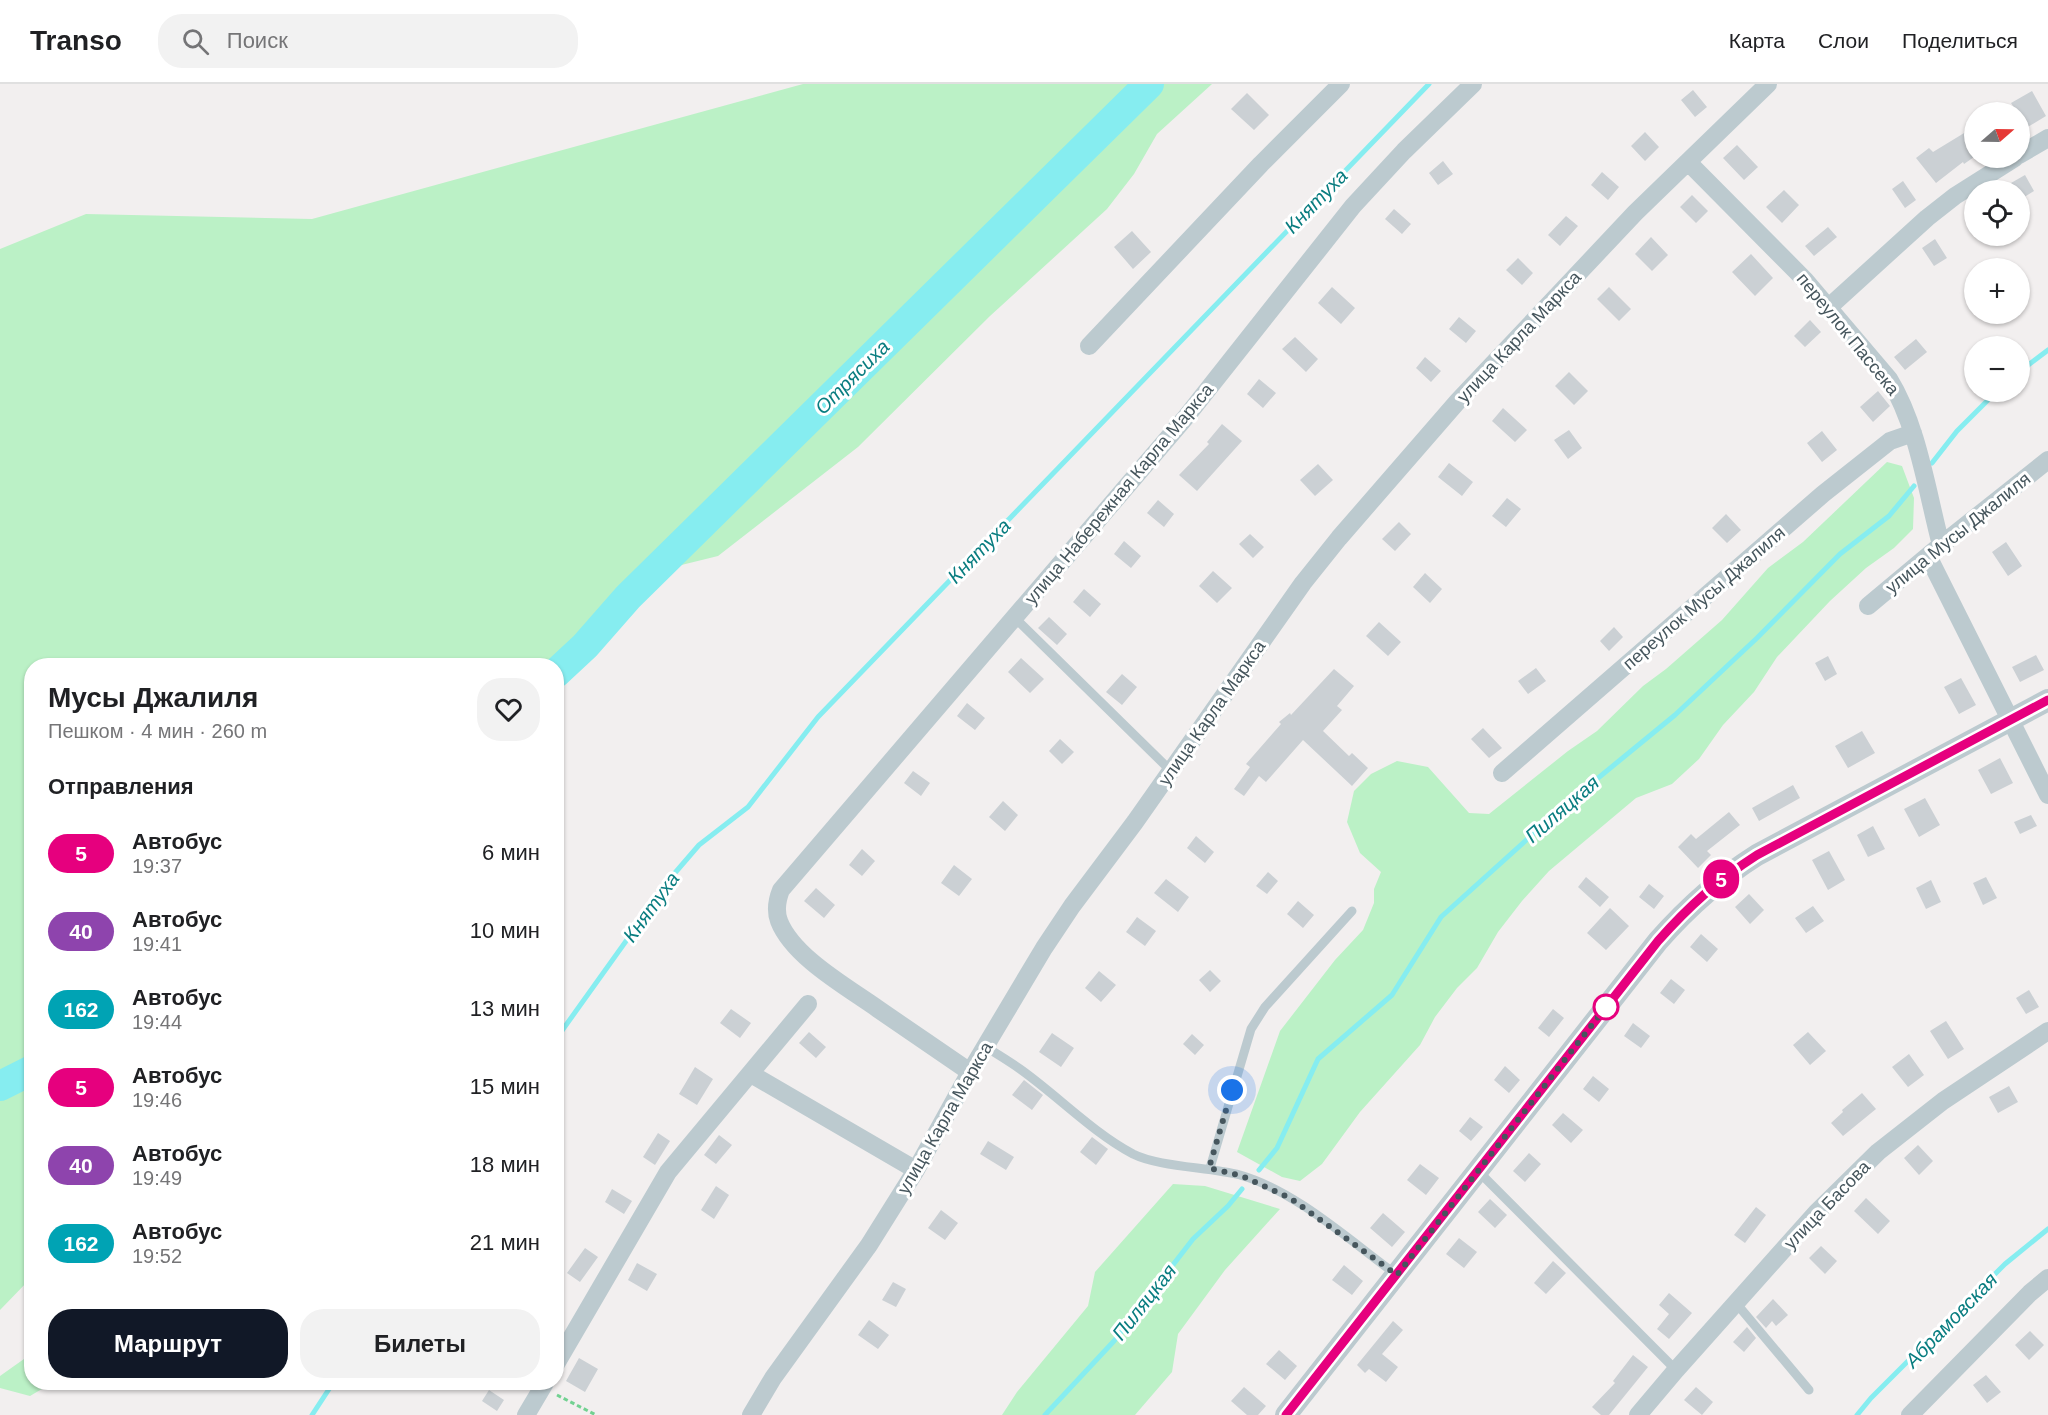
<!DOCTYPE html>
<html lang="ru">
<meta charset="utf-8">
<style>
body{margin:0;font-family:Helvetica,sans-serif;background:#f2f2f2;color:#202124;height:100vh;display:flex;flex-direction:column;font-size:22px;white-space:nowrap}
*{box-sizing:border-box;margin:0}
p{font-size:20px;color:#757577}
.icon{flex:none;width:33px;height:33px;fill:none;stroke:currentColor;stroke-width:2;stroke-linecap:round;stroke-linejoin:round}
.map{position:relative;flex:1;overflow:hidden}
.drawer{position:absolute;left:24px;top:574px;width:540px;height:732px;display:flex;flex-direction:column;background:#fff;border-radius:24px;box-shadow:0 2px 4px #0004}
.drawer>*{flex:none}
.badge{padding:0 12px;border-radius:20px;font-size:21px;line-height:39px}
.needle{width:39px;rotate:70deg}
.buttons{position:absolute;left:1964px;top:18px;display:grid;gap:12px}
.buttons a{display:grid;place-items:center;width:66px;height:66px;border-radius:50%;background:#fff;box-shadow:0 2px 4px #0004;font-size:30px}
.you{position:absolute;width:30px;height:30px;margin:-15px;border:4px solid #fff;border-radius:50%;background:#1a73e8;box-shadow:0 0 0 9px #1a73e833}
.map>.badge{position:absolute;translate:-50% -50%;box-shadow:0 0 0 3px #fff}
h2{padding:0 24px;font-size:22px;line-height:54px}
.round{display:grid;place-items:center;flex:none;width:63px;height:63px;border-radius:24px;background:#f2f2f2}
.summary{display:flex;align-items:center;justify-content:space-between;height:102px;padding:0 24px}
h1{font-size:28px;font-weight:800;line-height:45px}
.cta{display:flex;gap:12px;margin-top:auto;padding:12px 24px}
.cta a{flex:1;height:69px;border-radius:24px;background:#111827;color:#fff;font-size:24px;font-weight:800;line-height:69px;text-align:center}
.cta a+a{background:#f2f2f2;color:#202124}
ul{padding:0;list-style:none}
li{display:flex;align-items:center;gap:18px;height:78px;padding:0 24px}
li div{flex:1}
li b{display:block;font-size:22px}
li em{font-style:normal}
li .badge{min-width:66px;font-weight:700;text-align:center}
header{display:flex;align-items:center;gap:36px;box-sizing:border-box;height:84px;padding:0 30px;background:#fff;border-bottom:2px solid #e0e0e0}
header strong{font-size:28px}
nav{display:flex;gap:33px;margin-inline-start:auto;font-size:21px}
.search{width:420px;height:54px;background:#f2f2f2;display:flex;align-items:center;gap:15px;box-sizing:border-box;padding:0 21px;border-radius:24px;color:#757577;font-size:22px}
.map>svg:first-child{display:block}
.green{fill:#bbf1c6}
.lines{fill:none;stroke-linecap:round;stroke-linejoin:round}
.stream{stroke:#86edf0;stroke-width:5}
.river{stroke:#86edf0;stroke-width:30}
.building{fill:#cbd0d4}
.path{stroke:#72d191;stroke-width:3;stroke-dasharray:4.5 3;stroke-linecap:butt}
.service{stroke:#bccacf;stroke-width:9}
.minor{stroke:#bccacf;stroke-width:18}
.tertiary{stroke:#bccacf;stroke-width:22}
.line-casing{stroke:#fff;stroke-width:14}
.line{stroke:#e6007e;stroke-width:9}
.walk{stroke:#46565d;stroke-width:6;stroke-dasharray:0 10.8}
.stop-dot{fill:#fff;stroke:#e6007e;stroke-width:3}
.labels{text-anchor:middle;stroke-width:6;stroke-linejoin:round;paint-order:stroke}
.street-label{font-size:18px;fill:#46565d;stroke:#fff}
.water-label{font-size:20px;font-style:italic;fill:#097d80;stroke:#fff}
</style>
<header>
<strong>Transo</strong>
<div class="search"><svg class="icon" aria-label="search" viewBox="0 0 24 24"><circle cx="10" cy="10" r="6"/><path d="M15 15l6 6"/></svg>Поиск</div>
<nav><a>Карта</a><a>Слои</a><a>Поделиться</a></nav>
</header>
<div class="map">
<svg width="2048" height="1331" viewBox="0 0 2048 1331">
<rect width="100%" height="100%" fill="#f2efef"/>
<path class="green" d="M803,0H1212L1157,50L1134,90L1107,125L990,232L858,363L718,472L653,488L628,513L548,582H32L31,1194L0,1226V165L86,130L312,135Z
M1887,378L1902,382L1914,414L1913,445L1894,464L1866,484L1830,517L1777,573L1754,608L1723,641L1699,675L1672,700L1636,714L1549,787L1522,817L1498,848L1477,884L1457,904L1435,933L1420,961L1360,1028L1322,1080L1300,1097L1282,1093L1237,1068L1280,947L1335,876L1363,846L1374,819V805L1381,788L1360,769L1347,738L1354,707L1371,690L1397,677L1428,683L1469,729L1489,730L1568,667L1597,647L1643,602L1666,585L1722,536L1768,484L1803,458Z
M1173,1100L1205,1102L1280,1125L1225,1186L1178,1250L1172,1288L1135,1331H1002L1017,1308L1088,1222L1095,1188Z
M31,1270L32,1299H52L30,1312L0,1304V1292Z"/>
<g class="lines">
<path class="stream" d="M2019,288L2048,266
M1932,379L1957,347L1996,308
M556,955L674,790L699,761L748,723L818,633L1429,0
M1259,1086L1277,1064L1318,975L1392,911L1441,833L1564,722L1675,631L1757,554L1840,470L1889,432L1914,402
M312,1331L333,1299
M1045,1331L1114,1257L1193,1155L1228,1122L1242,1105
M1857,1331L1871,1314L2005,1180L2048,1145"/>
<path class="river" d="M556,589L585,562L628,513L1149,0
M0,1002L32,986"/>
</g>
<path class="building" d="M1693,6L1707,23L1695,33L1681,16Z
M2032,7L2046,32L2026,44L2019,32V28H2017L2011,19Z
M1247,9L1269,31L1254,46L1231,25Z
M1974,43V73L1964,80L1963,78L1936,99L1916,74L1929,64L1933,68Z
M1645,48L1659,63L1645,77L1631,62Z
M1737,61L1758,83L1744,96L1723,74Z
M1443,77L1453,90L1438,101L1429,89Z
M1602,88L1619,103L1608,116L1591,101Z
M2025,91L2034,107L2021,115L2019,106H2016L2011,99Z
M1903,97L1916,116L1905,124L1892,105Z
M1784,106L1799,121L1782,139L1766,123Z
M1692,111L1708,127L1696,139L1680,123Z
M1394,125L1411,140L1402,150L1385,135Z
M1566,132L1578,142L1560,162L1548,151Z
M1828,143L1837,153L1814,172L1805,162Z
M1132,147L1151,168L1133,185L1114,163Z
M1651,153L1668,171L1652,187L1635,170Z
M1935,155L1947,174L1934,182L1922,164Z
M1751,170L1773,194L1755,212L1732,188Z
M1518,174L1533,189L1522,201L1506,186Z
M1332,203L1355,224L1341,240L1318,219Z
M1609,203L1631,225L1619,237L1597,215Z
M1459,233L1476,247L1466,259L1449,245Z
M1810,236L1821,248L1805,263L1794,252Z
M1295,253L1318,275L1306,288L1282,265Z
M1916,255L1927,268L1905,286L1894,273Z
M1425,273L1441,287L1431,298L1416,284Z
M1569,288L1588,307L1574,321L1555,302Z
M1259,295L1276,309L1263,324L1247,310Z
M1878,307L1890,322L1873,338L1860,323Z
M1503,324L1527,346L1515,358L1492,337Z
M1222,340L1242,357L1197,407L1179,391L1209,360L1207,358Z
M1569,346L1582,364L1568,375L1554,356Z
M1822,347L1837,366L1822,378L1807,359Z
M1449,379L1473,398L1462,412L1438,393Z
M1318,380L1333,396L1315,412L1300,396Z
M1507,414L1521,425L1506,443L1492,432Z
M1158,416L1174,430L1164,443L1147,429Z
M1726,430L1741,446L1727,459L1712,444Z
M1399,438L1411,450L1395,467L1382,455Z
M1250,450L1264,463L1253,474L1239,460Z
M1124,457L1141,472L1131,484L1114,470Z
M2006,458L2022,482L2008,492L1992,468Z
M1213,487L1232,504L1217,519L1199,502Z
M1425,489L1442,505L1430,519L1413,503Z
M1084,505L1101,520L1090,533L1073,518Z
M1049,533L1067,550L1057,561L1038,544Z
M1379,538L1401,558L1388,572L1366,552Z
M1614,543L1623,553L1609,567L1600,557Z
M2036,571L2044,586L2020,598L2012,583Z
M1828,572L1837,590L1825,597L1815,579Z
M1021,574L1044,595L1030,609L1008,588Z
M1536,584L1546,597L1528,610L1518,597Z
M1334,585L1354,602L1337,622L1342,626L1323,647L1349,672L1352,669L1368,684L1352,702L1303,656L1266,698L1259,692L1244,712L1234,705L1250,683L1246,680L1281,640L1279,638L1290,629L1291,631Z
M1122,590L1137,603L1122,621L1106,608Z
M1961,594L1976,621L1959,630L1944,603Z
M967,619L985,634L975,646L957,632Z
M1483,644L1502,664L1489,674L1471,655Z
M1862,647L1875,669L1848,684L1835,662Z
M1060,655L1074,668L1062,680L1049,667Z
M2000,674L2013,699L1991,710L1978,686Z
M913,687L930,699L921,712L904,699Z
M1793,701L1800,714L1759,737L1752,724Z
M1925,714L1940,741L1919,753L1904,725Z
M1003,717L1018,731L1005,747L989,733Z
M1729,728L1740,741L1707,767L1711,771L1698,784L1678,763L1691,750L1696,755Z
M2031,731L2037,742L2020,750L2014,738Z
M1873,742L1885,765L1868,773L1857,751Z
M1196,752L1214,768L1205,779L1187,764Z
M862,765L875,777L862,792L849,781Z
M1829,767L1845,796L1828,806L1812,776Z
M954,781L972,795L959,812L941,799Z
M1268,788L1278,797L1267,810L1256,802Z
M1586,793L1609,813L1600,823L1578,803Z
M1986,793L1997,814L1983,821L1973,799Z
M1166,795L1189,813L1178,828L1154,809Z
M1931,796L1941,818L1926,825L1916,804Z
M1649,800L1664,812L1654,825L1639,813Z
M816,804L835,821L824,834L804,817Z
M1749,810L1764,826L1750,840L1735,823Z
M1298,817L1314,831L1303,844L1287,830Z
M1813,822L1824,837L1806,849L1795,834Z
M1610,824L1629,842L1606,866L1587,849Z
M1137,833L1156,847L1145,862L1126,848Z
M1701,850L1718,865L1707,878L1690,863Z
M1210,886L1221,897L1210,908L1199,896Z
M1099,887L1116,901L1101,918L1085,904Z
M1671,895L1685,906L1674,920L1660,909Z
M2029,906L2039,923L2026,930L2016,914Z
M731,925L751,939L740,954L720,939Z
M1553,925L1564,934L1549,953L1538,944Z
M1946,937L1964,965L1948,975L1930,947Z
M1633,939L1650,952L1641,964L1624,952Z
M809,948L826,963L816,974L799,959Z
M1808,948L1826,967L1810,981L1793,961Z
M1052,949L1074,964L1061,983L1039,968Z
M1192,950L1204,961L1195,971L1183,960Z
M1909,970L1924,991L1908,1003L1892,983Z
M1505,982L1520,996L1509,1009L1494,996Z
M695,983L713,995L697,1021L679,1010Z
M1593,992L1609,1005L1599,1018L1583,1005Z
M1024,996L1043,1011L1032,1026L1012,1011Z
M2009,1002L2018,1018L1998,1029L1989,1013Z
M1862,1009L1876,1025L1843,1052L1831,1039L1843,1028L1842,1026Z
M1563,1029L1583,1046L1571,1059L1552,1041Z
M1470,1033L1483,1043L1471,1057L1459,1047Z
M658,1049L670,1057L655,1081L643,1073Z
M719,1051L732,1061L716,1080L704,1071Z
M1092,1053L1108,1065L1096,1081L1080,1068Z
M988,1057L1014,1073L1006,1086L980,1070Z
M1918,1061L1933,1077L1919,1091L1904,1074Z
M1529,1069L1541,1080L1525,1098L1513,1087Z
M1420,1080L1439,1094L1426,1111L1407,1096Z
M716,1102L729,1111L714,1135L701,1126Z
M612,1105L632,1117L624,1130L605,1118Z
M1866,1114L1890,1137L1878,1150L1854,1127Z
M1490,1115L1507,1131L1495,1144L1478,1128Z
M1756,1123L1766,1131L1745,1159L1734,1151Z
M941,1126L958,1139L945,1156L928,1144Z
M1383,1129L1405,1148L1392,1163L1370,1144Z
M1459,1154L1477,1168L1464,1184L1446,1170Z
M1821,1162L1837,1177L1825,1190L1809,1174Z
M585,1164L598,1173L580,1198L567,1189Z
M1553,1177L1566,1189L1546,1210L1534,1199Z
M637,1179L657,1190L647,1207L628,1196Z
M1344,1181L1363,1197L1352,1211L1332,1196Z
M893,1198L906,1205L896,1223L882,1216Z
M1669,1209L1692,1229L1669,1255L1657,1245L1669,1230L1659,1221Z
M1773,1215L1788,1231L1776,1242L1772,1237L1766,1244L1756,1233Z
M869,1236L889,1251L878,1265L858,1251Z
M1393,1237L1403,1246L1382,1270L1398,1283L1386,1298L1369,1285L1365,1289L1357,1281Z
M1747,1243L1756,1254L1744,1268L1733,1258Z
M2030,1247L2044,1261L2029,1276L2015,1261Z
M1279,1266L1297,1282L1285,1296L1266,1280Z
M1633,1271L1648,1283L1609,1331H1601L1592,1323L1615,1299L1613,1297Z
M579,1274L598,1285L585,1308L566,1297Z
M1986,1291L2001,1308L1987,1319L1973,1301Z
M1244,1303L1266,1322L1258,1331H1247L1231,1317Z
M1696,1303L1713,1318L1702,1331L1684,1316Z
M489,1306L504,1316L497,1327L482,1317Z"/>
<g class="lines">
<path class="path" d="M557,1311L596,1331"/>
<path class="service" d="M1014,533L1171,687
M986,963C997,970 1009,977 1020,985C1058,1012 1092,1048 1133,1070C1159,1083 1209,1083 1240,1091C1296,1107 1350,1157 1397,1191
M1210,1084L1251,945L1265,923L1352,827
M1478,1087L1676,1286
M1736,1219L1809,1306"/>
<path class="minor" d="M2019,71L2048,54
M1688,78L1805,196L1889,295C1918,342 1927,408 1941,461
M1829,223L1927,134L1955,112L2015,74
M1089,262L1261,80L1341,0
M1928,472L2048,711
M1868,522L1941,461L2048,376
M1502,689L1823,410L1890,357L1913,349
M970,988C939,967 909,946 878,925C847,903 793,873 779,837C775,826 777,816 781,806L1186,333L1353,122L1404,67L1473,0
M751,990L916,1086
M556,1280L668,1088L808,920
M526,1331L545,1299
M751,1331L773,1294L869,1161L916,1086L970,988L1044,864L1072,822L1135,738L1303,499L1339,454L1458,317L1635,129L1768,0
M1638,1331L1676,1286L1816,1129L1878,1068L1943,1017L2048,947
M1910,1331L2030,1209L2048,1194"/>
<path class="tertiary" d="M1286,1331L1658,857C1688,823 1719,795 1757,771L2048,616"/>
</g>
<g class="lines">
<g class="line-casing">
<path id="line" d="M1286,1331L1658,857C1689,822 1718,796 1757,771L2048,616"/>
</g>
<use href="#line" class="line"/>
<path class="walk" d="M1232,1006L1209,1084L1242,1092L1290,1114L1397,1191L1606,923"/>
</g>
<circle class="stop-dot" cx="1606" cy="923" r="12"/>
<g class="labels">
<g class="street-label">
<text transform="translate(1848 250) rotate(51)" y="6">переулок Пассека</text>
<text transform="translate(1519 253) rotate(-47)" y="6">улица Карла Маркса</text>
<text transform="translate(1119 410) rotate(-50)" y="6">улица Набережная Карла Маркса</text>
<text transform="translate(1958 449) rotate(-39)" y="6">улица Мусы Джалиля</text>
<text transform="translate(1704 514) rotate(-41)" y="6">переулок Мусы Джалиля</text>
<text transform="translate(1212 629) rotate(-55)" y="6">улица Карла Маркса</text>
<text transform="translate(945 1034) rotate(-60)" y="6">улица Карла Маркса</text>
<text transform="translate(1827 1121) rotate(-46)" y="6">улица Басова</text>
</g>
<g class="water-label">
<text transform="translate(1316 117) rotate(-46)" y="7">Княтуха</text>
<text transform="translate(852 293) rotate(-45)" y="7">Отрясиха</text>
<text transform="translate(979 467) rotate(-46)" y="7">Княтуха</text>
<text transform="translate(1562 725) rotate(-41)" y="7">Пиляцкая</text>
<text transform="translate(651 823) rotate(-54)" y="7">Княтуха</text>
<text transform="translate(1144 1218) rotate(-52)" y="7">Пиляцкая</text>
<text transform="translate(1951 1236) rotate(-46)" y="7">Абрамовская</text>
</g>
</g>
</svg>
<div class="buttons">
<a><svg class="needle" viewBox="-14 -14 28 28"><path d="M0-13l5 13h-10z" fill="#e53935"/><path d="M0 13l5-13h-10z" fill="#757577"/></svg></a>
<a><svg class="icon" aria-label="locate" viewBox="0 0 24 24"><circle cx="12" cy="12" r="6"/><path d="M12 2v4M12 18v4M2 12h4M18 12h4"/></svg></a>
<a>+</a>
<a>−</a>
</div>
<div class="you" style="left:1232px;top:1006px"></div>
<b class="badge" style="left:1721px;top:795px;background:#e6007e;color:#fff">5</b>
<section class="drawer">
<div class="summary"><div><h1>Мусы Джалиля</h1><p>Пешком · 4 мин · 260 m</p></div><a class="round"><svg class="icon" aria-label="heart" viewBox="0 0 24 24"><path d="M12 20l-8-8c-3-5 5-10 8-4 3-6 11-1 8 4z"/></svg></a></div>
<h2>Отправления</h2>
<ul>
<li><span class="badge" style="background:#e6007e;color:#fff">5</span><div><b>Автобус</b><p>19:37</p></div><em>6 мин</em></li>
<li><span class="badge" style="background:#8e44ad;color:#fff">40</span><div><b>Автобус</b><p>19:41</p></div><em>10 мин</em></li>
<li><span class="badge" style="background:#00a3b4;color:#fff">162</span><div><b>Автобус</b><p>19:44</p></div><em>13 мин</em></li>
<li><span class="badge" style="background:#e6007e;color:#fff">5</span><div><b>Автобус</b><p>19:46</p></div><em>15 мин</em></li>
<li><span class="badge" style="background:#8e44ad;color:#fff">40</span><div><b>Автобус</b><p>19:49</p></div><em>18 мин</em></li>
<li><span class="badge" style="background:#00a3b4;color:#fff">162</span><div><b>Автобус</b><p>19:52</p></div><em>21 мин</em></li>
</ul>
<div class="cta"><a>Маршрут</a><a>Билеты</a></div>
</section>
</div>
